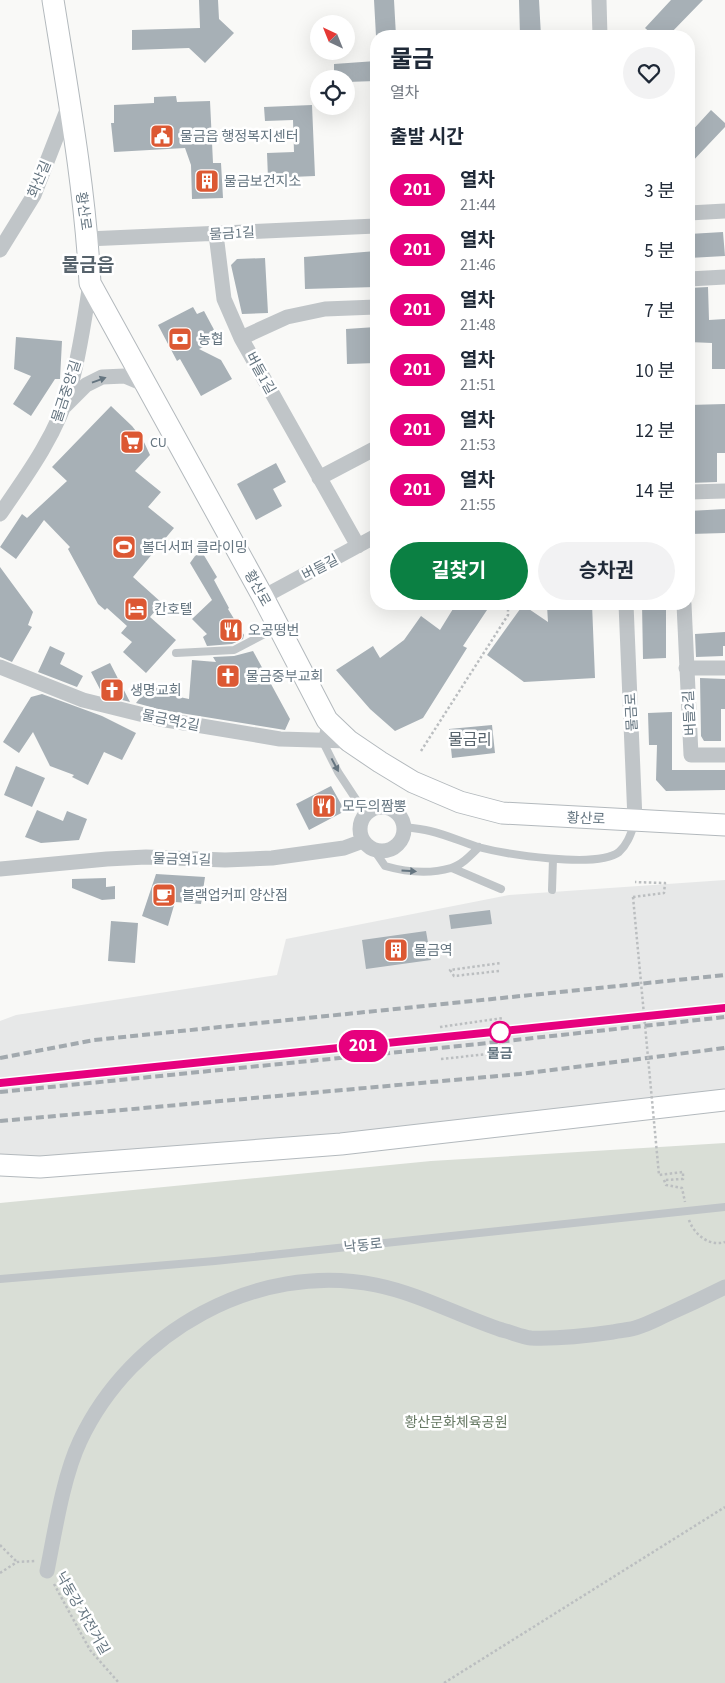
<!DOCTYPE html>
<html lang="ko">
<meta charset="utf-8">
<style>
body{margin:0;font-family:"Source Sans 3","Noto Sans KR",sans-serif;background:#f2f2f3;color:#1f2937;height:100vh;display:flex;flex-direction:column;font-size:19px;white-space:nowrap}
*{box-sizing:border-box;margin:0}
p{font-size:16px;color:#747a83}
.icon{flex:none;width:28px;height:28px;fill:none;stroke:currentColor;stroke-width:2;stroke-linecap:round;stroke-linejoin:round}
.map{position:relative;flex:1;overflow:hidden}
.side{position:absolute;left:370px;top:30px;width:325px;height:580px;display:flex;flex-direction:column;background:#fff;border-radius:20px;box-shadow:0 5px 20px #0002}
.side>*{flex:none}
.badge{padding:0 10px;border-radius:16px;font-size:18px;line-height:32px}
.needle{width:32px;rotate:317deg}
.tools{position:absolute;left:310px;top:15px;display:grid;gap:10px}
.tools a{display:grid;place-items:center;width:45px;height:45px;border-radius:50%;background:#fff;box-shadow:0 5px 20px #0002;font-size:25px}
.map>.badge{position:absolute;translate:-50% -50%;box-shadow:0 0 0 2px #fff}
h2{padding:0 20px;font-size:19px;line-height:45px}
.round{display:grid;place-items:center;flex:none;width:52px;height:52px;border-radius:26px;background:#f2f2f3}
.overview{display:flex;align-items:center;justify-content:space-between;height:85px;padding:0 20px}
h1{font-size:24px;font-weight:700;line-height:38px}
.cta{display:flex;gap:10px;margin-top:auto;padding:10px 20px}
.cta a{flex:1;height:58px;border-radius:30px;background:#0b8043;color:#fff;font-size:20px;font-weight:700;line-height:58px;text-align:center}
.cta a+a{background:#f2f2f3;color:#1f2937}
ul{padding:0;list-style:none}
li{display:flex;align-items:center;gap:15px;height:60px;padding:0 20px}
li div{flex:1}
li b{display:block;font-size:19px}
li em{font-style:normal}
li .badge{min-width:55px;font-weight:700;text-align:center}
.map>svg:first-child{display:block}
.built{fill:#e7e8e8}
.green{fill:#d9ded6}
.building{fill:#a7b0b6}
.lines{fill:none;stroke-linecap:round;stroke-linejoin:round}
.secondary-casing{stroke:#b3b9bd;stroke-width:23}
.path{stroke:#bbbec0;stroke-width:2.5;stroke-dasharray:2.5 2.5;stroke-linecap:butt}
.lane{stroke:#c0c5c8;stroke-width:8}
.street{stroke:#c0c5c8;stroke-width:15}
.secondary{stroke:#fff;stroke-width:21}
.rail{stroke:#a2a9ae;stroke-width:4;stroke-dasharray:8 4;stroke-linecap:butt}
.path-bridge{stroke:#bbbec0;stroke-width:2.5;stroke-dasharray:2.5 2.5;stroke-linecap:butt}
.oneway{fill:#657580}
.line-casing{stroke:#fff;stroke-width:11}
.line{stroke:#e6007e;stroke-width:8}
.stop-dot{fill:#fff;stroke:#e6007e;stroke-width:2.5}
.labels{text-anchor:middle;stroke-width:5;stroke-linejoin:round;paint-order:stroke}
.poi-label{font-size:14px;fill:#657580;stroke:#fff;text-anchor:start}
.street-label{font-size:14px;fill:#657580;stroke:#fff}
.stop-label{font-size:14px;font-weight:bold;fill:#657580;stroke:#fff}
.park-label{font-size:14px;fill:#677964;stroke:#fff}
.quarter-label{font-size:16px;fill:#57636c;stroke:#fff}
.district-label{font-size:19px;font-weight:bold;fill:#57636c;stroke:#fff}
</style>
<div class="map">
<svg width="725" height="1683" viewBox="0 0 725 1683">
<rect width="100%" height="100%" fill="#f9f9f7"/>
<path class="built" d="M725,880V1091L68,1165L0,1156V1021L16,1015L277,975L286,939L509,895Z"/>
<path class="green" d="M725,1143V1683H0V1203L431,1161Z"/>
<path class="building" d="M199,0H218L219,19L234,33L205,63L189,48L132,50V30L200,28Z
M374,0H394L396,36H376Z
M519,0H539L541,36H520Z
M671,0H703L668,36H654L645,28Z
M376,61V81L346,82V79H334V64Z
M176,96L177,102L210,101L213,163H221L223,198L192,199L191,165L185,148L114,152L111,123H114V105L154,103V97Z
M312,105L315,176L268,178L267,153L294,152L293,120L265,121L264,107Z
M711,110L725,123V127L689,165V134Z
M723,232L725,256L689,258V234Z
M376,251V287L305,289L304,257Z
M265,258L268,313L242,314L231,265L237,259Z
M708,287L709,320L725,319V369H712V343L689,342V288Z
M193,307L197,314L204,311L219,339L199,349L221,360L232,379L201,396L180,359L177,361L158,325Z
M376,327V363L347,364L346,329Z
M16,337L62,341L60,379H55L31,416L13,404L31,376L14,369Z
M725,404V453H717V482L689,483V405Z
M111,406L132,426L143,440L150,455L135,471L161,492L148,507L174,528L133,577L162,603L150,617L176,640L146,673L123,652L132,642L121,633L127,626L107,608L105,610L98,604L68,549L70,547L44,520L16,559L0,547L22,514L27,518L67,481L52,467Z
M276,463L286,482L273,489L282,506L256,520L237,484Z
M725,509V533L690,534L689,511Z
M202,552L217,577L214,580L229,608L228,609L244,635L243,639L232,644L207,646L203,637L207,634L192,619L212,600L190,563L195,556Z
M0,567L33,612L28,625L32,627L12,662L0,657Z
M456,604H491L463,646L467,648L423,718L395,731L370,709L336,670L373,646L380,658L404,640L421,616L440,630Z
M592,604L595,678L524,682L487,655L523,605L548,622L547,606Z
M642,604H666V658L643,659Z
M725,632V646H723V656L696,657L695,634Z
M50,646L65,653L60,664L83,676L77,687L38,672Z
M253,651L290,719L285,730L162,710L136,703L150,685L161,687L160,693L189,699L192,660L216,662L213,657L234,656Z
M110,663L130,702L103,695L91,672Z
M700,678L725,679V709H721V741H704L701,736Z
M42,694L102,716L136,733L122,760L104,752L88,785L72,777L74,775L50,766L33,732L19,753L3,742L31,697Z
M672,712V770H725V790L666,791L656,780L657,745H649L648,713Z
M492,725L495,753L452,758L449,729Z
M16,766L45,778L32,807L4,795Z
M331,786L345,811L309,830L296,804Z
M37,810L63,821L67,811L87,819L79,840L41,843L25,837Z
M156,874L205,877L201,904L175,902L168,926L142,916Z
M106,878V887L115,886V899L102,900L72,888V879Z
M490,910L492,924L451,929L449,915Z
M111,921L138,923L135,963L108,961Z
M426,931L431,960L366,969L362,940Z"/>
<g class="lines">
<g class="secondary-casing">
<path id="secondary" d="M53,0C68,94 85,188 90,283L263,597L327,720L349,741L380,762L413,782L460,802L502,813L725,825
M0,1165L40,1167L341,1144L725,1100"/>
</g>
<path class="path" d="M421,751L508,615V604
M633,897L664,893L665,883L635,882
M499,971L454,976L450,970L501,963
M440,1027L503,1018
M441,1059L507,1052
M664,1180L666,1185L682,1188L685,1202
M689,1220C694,1234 709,1247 725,1242
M0,1545L17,1562
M0,1573L17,1562L35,1561
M54,1584L90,1650L119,1683
M444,1683L725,1507"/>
<path class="lane" d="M176,653L234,650L278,627
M326,722L322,740L338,772L365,813
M404,827C413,828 422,829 430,831C447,835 462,842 478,847C505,854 597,869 619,852C628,844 631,833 635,822
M374,850L385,866C406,872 430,874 451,868C462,865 471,855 479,847
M452,868L501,889
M552,890L553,859
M0,1279L215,1261L725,1207"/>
<path class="street" d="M599,0L600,36
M689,213L725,211
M216,234L224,299L241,338L358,546
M87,239L376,226
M0,250L34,195L69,105
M689,279L725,277
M241,338L287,317L325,309L376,307
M65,406L86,385L102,377L125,376L144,384
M319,478L376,448
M689,492L725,491
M0,514C28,474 58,432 71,385C80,352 85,317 90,283
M263,597L376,536
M626,604L635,820
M684,604L691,755H725
M0,667L83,700L160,719L280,739L349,741
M686,668H725
M360 829a22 22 0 1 1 44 0a22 22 0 1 1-44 0Z
M0,869L107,859L146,857L225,860L272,858L344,848L363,841
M47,1571C55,1531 63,1477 80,1441C131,1332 257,1261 376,1285C420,1294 459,1316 502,1330C511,1332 522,1337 531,1338C559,1339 586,1336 613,1332C621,1330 631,1330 638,1327C648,1324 657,1319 666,1315C686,1306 705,1297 725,1287"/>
<use href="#secondary" class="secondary"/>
<path class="rail" d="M0,1058L94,1040L725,975
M0,1083L725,1008
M0,1092L479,1044L725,1017
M0,1121L520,1074L725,1048"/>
<path class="path-bridge" d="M633,897L659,1175L683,1172V1179L664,1180"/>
</g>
<defs><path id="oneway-solid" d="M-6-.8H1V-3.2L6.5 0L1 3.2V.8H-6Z" transform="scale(1.25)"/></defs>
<g class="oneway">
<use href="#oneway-solid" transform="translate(99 380) rotate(-20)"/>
<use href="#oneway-solid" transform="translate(335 765) rotate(62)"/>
<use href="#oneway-solid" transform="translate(409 871) rotate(4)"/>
</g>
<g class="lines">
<g class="line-casing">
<path id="line" d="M0,1083L725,1008"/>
</g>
<use href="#line" class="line"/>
</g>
<defs>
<g id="civic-square" transform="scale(1.25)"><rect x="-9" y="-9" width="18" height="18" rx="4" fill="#dc5833" stroke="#fff"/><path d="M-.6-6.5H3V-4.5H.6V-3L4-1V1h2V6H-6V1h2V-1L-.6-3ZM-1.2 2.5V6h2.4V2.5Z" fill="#fff"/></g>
<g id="building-square" transform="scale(1.25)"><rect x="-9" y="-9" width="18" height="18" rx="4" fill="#dc5833" stroke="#fff"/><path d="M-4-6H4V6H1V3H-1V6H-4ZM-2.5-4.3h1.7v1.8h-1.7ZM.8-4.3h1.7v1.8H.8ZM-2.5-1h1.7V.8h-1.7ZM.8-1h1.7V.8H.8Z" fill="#fff"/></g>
<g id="bank-square" transform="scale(1.25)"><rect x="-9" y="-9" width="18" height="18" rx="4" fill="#dc5833" stroke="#fff"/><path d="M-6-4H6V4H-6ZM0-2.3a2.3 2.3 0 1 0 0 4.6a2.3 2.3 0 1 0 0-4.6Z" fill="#fff"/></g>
<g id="supermarket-square" transform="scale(1.25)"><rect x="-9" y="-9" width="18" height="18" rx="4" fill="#dc5833" stroke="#fff"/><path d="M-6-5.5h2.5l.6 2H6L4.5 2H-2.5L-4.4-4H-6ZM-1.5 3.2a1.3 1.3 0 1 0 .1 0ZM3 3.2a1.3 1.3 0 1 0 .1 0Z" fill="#fff"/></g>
<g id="stadium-square" transform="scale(1.25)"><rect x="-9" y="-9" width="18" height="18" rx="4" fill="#dc5833" stroke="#fff"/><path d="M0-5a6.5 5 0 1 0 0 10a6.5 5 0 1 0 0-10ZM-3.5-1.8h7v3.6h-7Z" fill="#fff"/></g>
<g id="hotel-square" transform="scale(1.25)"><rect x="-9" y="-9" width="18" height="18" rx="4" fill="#dc5833" stroke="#fff"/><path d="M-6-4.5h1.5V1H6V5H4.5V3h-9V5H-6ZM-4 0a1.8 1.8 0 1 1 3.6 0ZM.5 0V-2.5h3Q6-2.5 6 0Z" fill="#fff"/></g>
<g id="restaurant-square" transform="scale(1.25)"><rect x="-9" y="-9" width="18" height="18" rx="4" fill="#dc5833" stroke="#fff"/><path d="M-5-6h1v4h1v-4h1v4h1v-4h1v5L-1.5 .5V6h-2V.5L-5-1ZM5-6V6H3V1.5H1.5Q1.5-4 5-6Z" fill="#fff"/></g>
<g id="church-square" transform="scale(1.25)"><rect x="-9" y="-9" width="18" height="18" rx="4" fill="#dc5833" stroke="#fff"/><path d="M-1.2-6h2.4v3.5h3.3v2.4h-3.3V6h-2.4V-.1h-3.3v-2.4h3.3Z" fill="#fff"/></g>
<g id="cafe-square" transform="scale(1.25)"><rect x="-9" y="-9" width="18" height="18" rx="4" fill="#dc5833" stroke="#fff"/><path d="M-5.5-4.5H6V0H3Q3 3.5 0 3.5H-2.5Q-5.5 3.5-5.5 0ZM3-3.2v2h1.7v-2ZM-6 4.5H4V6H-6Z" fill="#fff"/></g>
</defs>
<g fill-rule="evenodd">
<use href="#civic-square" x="162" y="136"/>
<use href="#building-square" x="207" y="181"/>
<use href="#bank-square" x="180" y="339"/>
<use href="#supermarket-square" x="132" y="442"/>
<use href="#stadium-square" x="124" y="547"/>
<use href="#hotel-square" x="136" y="609"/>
<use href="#restaurant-square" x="231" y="630"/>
<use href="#church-square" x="228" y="676"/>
<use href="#church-square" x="112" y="690"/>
<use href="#restaurant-square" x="324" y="806"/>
<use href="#cafe-square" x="164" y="895"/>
<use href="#building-square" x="396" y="950"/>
</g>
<circle class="stop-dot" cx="500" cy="1032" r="10"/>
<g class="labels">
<g class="poi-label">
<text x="180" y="141">물금읍 행정복지센터</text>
<text x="224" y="186">물금보건지소</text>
<text x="198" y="344">농협</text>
<text x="150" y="447">CU</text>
<text x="142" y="552">볼더서퍼 클라이밍</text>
<text x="154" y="614">칸호텔</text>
<text x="248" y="635">오공떵번</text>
<text x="246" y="681">물금중부교회</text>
<text x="130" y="695">생명교회</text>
<text x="342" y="811">모두의짬뽕</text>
<text x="182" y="900">블랙업커피 양산점</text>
<text x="414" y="955">물금역</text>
</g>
<g class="street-label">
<text transform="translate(39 179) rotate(-67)" y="5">화산길</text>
<text transform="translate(84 211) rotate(82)" y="5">황산로</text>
<text transform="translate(232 233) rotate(-3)" y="5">물금1길</text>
<text transform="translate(261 373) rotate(61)" y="5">버들1길</text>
<text transform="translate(66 391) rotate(-72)" y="5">물금중앙길</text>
<text transform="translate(320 567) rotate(-28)" y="5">버들길</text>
<text transform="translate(258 588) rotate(61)" y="5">황산로</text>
<text transform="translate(631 712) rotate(-93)" y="5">물금로</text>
<text transform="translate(689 713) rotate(-93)" y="5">버들2길</text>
<text transform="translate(171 720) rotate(11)" y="5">물금역2길</text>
<text transform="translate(586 818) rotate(2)" y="5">황산로</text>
<text transform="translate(182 859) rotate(2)" y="5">물금역1길</text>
<text transform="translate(363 1245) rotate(-6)" y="5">낙동로</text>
<text transform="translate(83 1613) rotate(60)" y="5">낙동강 자전거길</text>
</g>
<g class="stop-label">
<text x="500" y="1058">물금</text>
</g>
<g class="park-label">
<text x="456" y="1427">황산문화체육공원</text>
</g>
<g class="quarter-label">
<text x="470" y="745">물금리</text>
</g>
<g class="district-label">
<text x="88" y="271">물금읍</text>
</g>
</g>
</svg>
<div class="tools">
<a><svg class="needle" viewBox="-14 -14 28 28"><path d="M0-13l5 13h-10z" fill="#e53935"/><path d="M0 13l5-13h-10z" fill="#747a83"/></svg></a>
<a><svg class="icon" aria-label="locate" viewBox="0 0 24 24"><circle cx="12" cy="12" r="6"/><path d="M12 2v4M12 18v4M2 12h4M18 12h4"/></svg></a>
</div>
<b class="badge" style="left:363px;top:1046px;background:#e6007e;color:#fff">201</b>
<section class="side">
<div class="overview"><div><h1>물금</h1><p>열차</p></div><a class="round"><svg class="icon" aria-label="heart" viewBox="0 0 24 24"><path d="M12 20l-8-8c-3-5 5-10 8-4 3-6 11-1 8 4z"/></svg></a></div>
<h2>출발 시간</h2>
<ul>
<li><span class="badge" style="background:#e6007e;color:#fff">201</span><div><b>열차</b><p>21:44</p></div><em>3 분</em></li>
<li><span class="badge" style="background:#e6007e;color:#fff">201</span><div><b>열차</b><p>21:46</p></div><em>5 분</em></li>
<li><span class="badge" style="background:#e6007e;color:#fff">201</span><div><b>열차</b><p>21:48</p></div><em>7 분</em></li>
<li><span class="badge" style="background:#e6007e;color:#fff">201</span><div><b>열차</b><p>21:51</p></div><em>10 분</em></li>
<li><span class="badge" style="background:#e6007e;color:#fff">201</span><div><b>열차</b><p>21:53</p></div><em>12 분</em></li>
<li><span class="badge" style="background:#e6007e;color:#fff">201</span><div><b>열차</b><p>21:55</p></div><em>14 분</em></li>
</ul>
<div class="cta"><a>길찾기</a><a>승차권</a></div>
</section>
</div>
